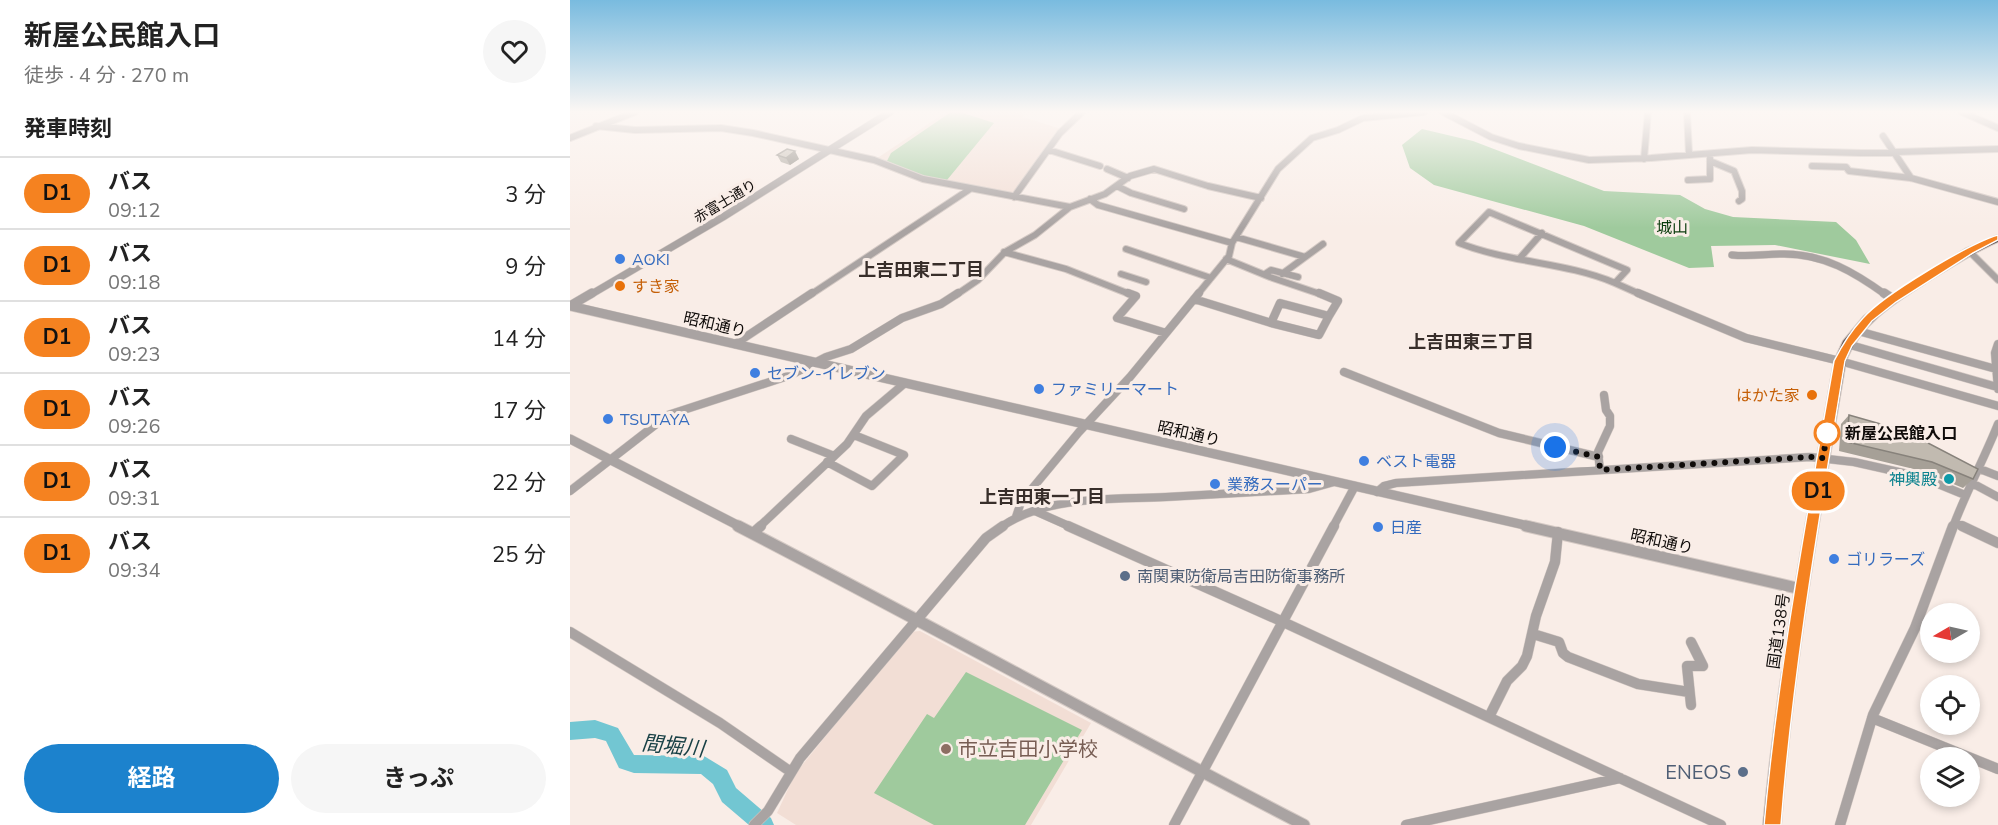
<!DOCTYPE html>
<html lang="ja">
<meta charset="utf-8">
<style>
body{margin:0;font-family:"Nunito Sans","Noto Sans JP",sans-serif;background:#f6f6f6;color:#222;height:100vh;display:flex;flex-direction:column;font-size:22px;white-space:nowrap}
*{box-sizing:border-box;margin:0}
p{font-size:20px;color:#767676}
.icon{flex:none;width:33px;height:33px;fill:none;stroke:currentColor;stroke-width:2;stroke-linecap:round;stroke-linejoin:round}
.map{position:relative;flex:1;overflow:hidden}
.drawer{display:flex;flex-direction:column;background:#fff;width:570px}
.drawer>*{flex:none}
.badge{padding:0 12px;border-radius:20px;font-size:21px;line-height:39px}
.needle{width:39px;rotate:261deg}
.controls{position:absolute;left:1350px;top:603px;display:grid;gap:12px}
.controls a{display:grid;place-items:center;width:60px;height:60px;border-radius:50%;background:#fff;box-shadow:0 3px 9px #0003;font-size:30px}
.you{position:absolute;width:30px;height:30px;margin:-15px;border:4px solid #fff;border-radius:50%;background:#1a73e8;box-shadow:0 0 0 9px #1a73e833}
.map>.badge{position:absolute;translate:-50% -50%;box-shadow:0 0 0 3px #fff}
h2{padding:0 24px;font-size:22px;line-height:54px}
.round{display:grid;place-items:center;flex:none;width:63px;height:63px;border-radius:32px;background:#f6f6f6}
.head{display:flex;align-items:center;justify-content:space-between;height:102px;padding:0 24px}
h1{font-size:28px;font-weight:700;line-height:45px}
.action{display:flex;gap:12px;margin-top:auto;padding:12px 24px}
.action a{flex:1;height:69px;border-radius:36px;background:#1c82cd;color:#fff;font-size:24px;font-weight:700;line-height:69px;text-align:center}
.action a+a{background:#f6f6f6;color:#222}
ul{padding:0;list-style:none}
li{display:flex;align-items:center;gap:18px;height:72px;padding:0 24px;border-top:2px solid #e0e0e0}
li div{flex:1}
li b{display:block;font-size:22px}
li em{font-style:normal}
li .badge{min-width:66px;font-weight:700;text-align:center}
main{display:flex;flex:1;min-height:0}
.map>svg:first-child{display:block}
.built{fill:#f2ded5}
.green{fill:#9fca9d}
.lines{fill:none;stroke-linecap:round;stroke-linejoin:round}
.river{fill:#72c6d2;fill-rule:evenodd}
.minor-far2-casing{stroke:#d4c9c4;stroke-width:8}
.minor-far1-casing{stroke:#d4c9c4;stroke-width:9}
.minor-casing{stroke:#d4c9c4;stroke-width:11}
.tertiary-far2-casing{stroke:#d4c9c4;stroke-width:8}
.tertiary-far1-casing{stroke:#d4c9c4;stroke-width:10}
.tertiary-casing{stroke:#d4c9c4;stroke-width:13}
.trunk-casing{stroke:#d4c9c4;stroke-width:2}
.minor-far2{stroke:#a9a3a2;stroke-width:6}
.minor-far1{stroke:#a9a3a2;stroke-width:8}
.minor{stroke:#a9a3a2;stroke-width:10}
.tertiary-far2{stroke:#a9a3a2;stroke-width:7}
.tertiary-far1{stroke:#a9a3a2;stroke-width:9}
.tertiary{stroke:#a9a3a2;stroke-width:11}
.trunk{fill:#645857;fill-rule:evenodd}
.wall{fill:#a6a097}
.shaded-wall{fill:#87827b}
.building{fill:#c1bab0;stroke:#87827b;stroke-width:1.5}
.line{fill:#f58220;stroke:#fff;stroke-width:1.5}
.walk{stroke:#100c0a;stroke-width:6;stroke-dasharray:0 10.8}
.shop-dot{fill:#3f7fe0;stroke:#f9ede7;stroke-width:2}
.food-dot{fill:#e8710a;stroke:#f9ede7;stroke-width:2}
.stop-dot{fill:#fff;stroke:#f58220;stroke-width:3}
.culture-dot{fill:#0f9aa8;stroke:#f9ede7;stroke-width:2}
.service-dot{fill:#5c6f8a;stroke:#f9ede7;stroke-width:2}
.education-dot{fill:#8d6e63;stroke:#f9ede7;stroke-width:2}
.labels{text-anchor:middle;stroke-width:6;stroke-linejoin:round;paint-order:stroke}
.far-street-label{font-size:14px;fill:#100c0a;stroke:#f9ede7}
.park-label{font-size:16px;fill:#093b0c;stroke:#f9ede7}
.shop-label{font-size:16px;fill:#366cbe;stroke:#f9ede7;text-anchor:start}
.food-label{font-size:16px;fill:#c56008;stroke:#f9ede7;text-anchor:start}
.street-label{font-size:16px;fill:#100c0a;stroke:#f9ede7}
.stop-label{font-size:16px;font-weight:bold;fill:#100c0a;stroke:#f9ede7;text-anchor:start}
.culture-label{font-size:16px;fill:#0d838f;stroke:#f9ede7;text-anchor:end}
.service-label{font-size:16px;fill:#4e5e75;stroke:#f9ede7;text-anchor:start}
.neighbourhood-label{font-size:18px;font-weight:bold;fill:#382e2a;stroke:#f9ede7}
.near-education-label{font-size:20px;fill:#785e54;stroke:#f9ede7;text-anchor:start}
.near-service-label{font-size:20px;fill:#4e5e75;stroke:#f9ede7;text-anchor:end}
.near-water-label{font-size:21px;font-style:italic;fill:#194146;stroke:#f9ede7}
</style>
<main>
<section class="drawer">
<div class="head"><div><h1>新屋公民館入口</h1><p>徒歩 · 4 分 · 270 m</p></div><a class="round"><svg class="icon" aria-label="heart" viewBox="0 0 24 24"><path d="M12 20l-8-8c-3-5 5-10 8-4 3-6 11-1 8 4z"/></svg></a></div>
<h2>発車時刻</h2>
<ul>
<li><span class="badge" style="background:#f58220;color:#111">D1</span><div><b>バス</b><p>09:12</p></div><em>3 分</em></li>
<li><span class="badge" style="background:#f58220;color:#111">D1</span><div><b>バス</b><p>09:18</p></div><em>9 分</em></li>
<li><span class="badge" style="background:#f58220;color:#111">D1</span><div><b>バス</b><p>09:23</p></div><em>14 分</em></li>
<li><span class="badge" style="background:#f58220;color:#111">D1</span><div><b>バス</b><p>09:26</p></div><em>17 分</em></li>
<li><span class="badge" style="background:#f58220;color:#111">D1</span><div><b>バス</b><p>09:31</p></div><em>22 分</em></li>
<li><span class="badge" style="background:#f58220;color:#111">D1</span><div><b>バス</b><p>09:34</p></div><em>25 分</em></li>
</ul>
<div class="action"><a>経路</a><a>きっぷ</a></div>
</section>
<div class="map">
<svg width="1428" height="825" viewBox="0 0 1428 825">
<rect width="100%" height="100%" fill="#f9ede7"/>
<path class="built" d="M376,112H456L453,117L491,129L442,194L363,180L306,159Z
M350,631L521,723L461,825H226L207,813L225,774L340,632Z"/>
<path class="green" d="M381,112H390L424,123L377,180L353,176L317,161L321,153Z
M852,129L903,141L1034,191L1110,195L1135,209L1163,217L1266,222L1286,240L1300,264L1205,245L1141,246L1144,267L1119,268L1014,226L864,185L840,168L832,145Z
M396,672L512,730L455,825H364L304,793L357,714L364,718Z"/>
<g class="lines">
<path class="river" d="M25,720L48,728L64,755L134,756L157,770L166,788L201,818L204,825H179L152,802L143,784L131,774L64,773L49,768L36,741L25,738L0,740V722Z"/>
<g class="minor-far2-casing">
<path id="minor-far2" d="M873,112L921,137L949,146L1019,160L1081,158L1182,150L1291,153L1428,149
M1117,112L1119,154
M1392,112L1428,128
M26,126L65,130L151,128L183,133L304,160L353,179L500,207
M1313,136L1341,178
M0,138L65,112
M479,150L530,166
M1074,159L1078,112
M1140,161L1164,171L1172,191V199L1169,201
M1242,166L1276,167L1279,171L1341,178L1428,202
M537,169L558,178
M1118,180L1140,179V158
M547,186L561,193L614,209
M444,197L490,133L512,112
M520,199L528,205L662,243
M919,212L1057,270L1045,283C995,262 940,263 889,243Z
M666,237L735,257
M556,249L641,278
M1399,251L1428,280
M434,252L496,269L562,295
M656,259L700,277L753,295
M949,259L972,233
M551,274L576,282
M695,274L701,270L728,277
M712,274L753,244
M1045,283L1072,295
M240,295L400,189
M386,295L408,280L435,252L465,235L500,207L535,194L560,176L584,169L638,186L691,198
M627,295L659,256L662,243L708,169L742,138L768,130L793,118L854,112"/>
</g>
<g class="minor-far1-casing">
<path id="minor-far1" d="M558,293L566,296L547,318L596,333
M749,293L768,301L759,316
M1068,293L1176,338L1270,361L1428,406
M624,299L701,323
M710,303L759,316L749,335L701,323Z
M1288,331L1426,369
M165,344L242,293
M1277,344L1427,387
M1428,344L1425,353L1428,389
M774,372L929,433L1029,457
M221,439L264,456
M257,462L302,486L334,455L284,435
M1410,469L1428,476
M1030,470L1028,452L1040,426V416L1036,410L1034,395
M1402,483L1428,497
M0,491L98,415L221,375L256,357L281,349L332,318L371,304L388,293
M807,492L814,486L826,483L1240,457L1284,462L1351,477L1395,495
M465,511L501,527
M446,517L451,502L509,432L560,377L629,293
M1386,523L1395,527
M189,527L277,444L296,416L335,383
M431,527C477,495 542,500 596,497C644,494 691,492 739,489L764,482
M763,527L785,486
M1383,527C1396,492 1414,459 1428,424"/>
</g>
<g class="minor-casing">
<path id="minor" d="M498,526L711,621L1151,825
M1392,526L1428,543
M183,533L191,526
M0,632L150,723L221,772
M963,634L989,642L993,653L998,657L1068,684L1119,692
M1121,642L1133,666H1117L1121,705
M919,717L937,681L952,666L957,656L966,616L985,562L988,532
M1302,718L1428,769
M184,825L198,811L230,758L416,538L433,526
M604,825L764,526
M836,825L1050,778
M1270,825L1303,715L1345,628L1383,526"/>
</g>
<g class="tertiary-far2-casing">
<path id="tertiary-far2" d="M1162,255C1180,257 1196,254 1214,254C1254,254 1284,272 1316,295
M20,295L153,217L320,112"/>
</g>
<g class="tertiary-far1-casing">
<path id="tertiary-far1" d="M1314,293L1323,299
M0,306L963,527
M0,306L22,293
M0,439L171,527"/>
</g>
<g class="tertiary-casing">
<path id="tertiary" d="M168,526C358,624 544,727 734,825
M956,526L1231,589"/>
</g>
<g class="trunk-casing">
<path id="trunk" d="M1428,235V242C1403,253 1381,267 1359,281C1326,302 1291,323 1276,361C1250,515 1223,669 1211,825H1193C1208,669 1237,515 1264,361L1273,341L1294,316L1319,296L1395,249Z"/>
</g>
<use href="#minor-far2" class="minor-far2"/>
<use href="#minor-far1" class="minor-far1"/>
<use href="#minor" class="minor"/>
<use href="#tertiary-far2" class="tertiary-far2"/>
<use href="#tertiary-far1" class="tertiary-far1"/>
<use href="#tertiary" class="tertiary"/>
<use href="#trunk" class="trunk"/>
</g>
<path class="wall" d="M207,155L229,159L220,165L211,162Z
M1279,415L1403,479L1393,488L1352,471L1269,451L1271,424Z"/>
<path class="shaded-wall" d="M225,151L229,159L220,165L216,158Z"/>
<path class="building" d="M217,149L225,151L216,158L207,155Z
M1279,415L1335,431L1408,469L1403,479L1362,462L1277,442Z"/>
<linearGradient id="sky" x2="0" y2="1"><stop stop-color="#79bbdf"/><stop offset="0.49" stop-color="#fcf7f4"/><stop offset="1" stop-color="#fcf7f4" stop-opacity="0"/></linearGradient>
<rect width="1428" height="228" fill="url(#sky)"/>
<path class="line" d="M1428,235V240L1403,253L1326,302L1302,321L1282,346L1275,361C1250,515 1223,669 1211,825H1194C1208,669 1237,515 1264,361C1272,345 1281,331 1293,318C1313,295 1398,244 1428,235Z"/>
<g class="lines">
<path class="walk" d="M985,447L1029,457L1030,470L1240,457L1253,458L1257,433"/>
</g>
<g class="shop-dot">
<circle cx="50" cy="259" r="6"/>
<circle cx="185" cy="373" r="6"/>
<circle cx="469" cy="389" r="6"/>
<circle cx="38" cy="419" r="6"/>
<circle cx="794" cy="461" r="6"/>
<circle cx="645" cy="484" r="6"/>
<circle cx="808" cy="527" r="6"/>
<circle cx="1264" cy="559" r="6"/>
</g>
<g class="food-dot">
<circle cx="50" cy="286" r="6"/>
<circle cx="1242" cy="395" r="6"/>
</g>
<circle class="stop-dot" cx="1257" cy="433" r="12"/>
<circle class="culture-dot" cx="1379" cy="479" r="6"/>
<g class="service-dot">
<circle cx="555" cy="576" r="6"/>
<circle cx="1173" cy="772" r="6"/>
</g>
<circle class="education-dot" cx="376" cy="749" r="6"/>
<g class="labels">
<g class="far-street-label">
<text transform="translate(155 201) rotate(-31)" y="5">赤富士通り</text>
</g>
<g class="park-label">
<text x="1102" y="233">城山</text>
</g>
<g class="shop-label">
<text x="62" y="265">AOKI</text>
<text x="197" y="379">セブン-イレブン</text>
<text x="481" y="395">ファミリーマート</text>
<text x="50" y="425">TSUTAYA</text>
<text x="806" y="467">ベスト電器</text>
<text x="657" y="490">業務スーパー</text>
<text x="820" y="533">日産</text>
<text x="1276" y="565">ゴリラーズ</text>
</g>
<g class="food-label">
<text x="62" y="292">すき家</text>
<text x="1230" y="401" text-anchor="end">はかた家</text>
</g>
<g class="street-label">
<text transform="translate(145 324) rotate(13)" y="6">昭和通り</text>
<text transform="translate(619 433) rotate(13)" y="6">昭和通り</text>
<text transform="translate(1092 541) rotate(13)" y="6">昭和通り</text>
<text transform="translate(1208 631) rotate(-82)" y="6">国道138号</text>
</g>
<g class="stop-label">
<text x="1275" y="439">新屋公民館入口</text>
</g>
<g class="culture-label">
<text x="1367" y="485">神輿殿</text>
</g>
<g class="service-label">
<text x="567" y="582">南関東防衛局吉田防衛事務所</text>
</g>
<g class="neighbourhood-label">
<text x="351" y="276">上吉田東二丁目</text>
<text x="901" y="348">上吉田東三丁目</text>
<text x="472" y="503">上吉田東一丁目</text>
</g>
<g class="near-education-label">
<text x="388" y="756">市立吉田小学校</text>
</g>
<g class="near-service-label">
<text x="1161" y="779">ENEOS</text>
</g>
<g class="near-water-label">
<text transform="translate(103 746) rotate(6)" y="7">間堀川</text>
</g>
</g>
</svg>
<div class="controls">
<a><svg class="needle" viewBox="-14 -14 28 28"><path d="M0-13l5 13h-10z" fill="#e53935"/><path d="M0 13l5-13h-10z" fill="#767676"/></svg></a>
<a><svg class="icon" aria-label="locate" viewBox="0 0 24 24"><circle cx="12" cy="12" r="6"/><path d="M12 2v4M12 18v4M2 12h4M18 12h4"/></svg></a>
<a><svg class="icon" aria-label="layers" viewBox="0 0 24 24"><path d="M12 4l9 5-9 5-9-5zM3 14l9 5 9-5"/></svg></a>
</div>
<div class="you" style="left:985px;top:447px"></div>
<b class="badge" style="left:1248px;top:491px;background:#f58220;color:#111">D1</b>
</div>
</main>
